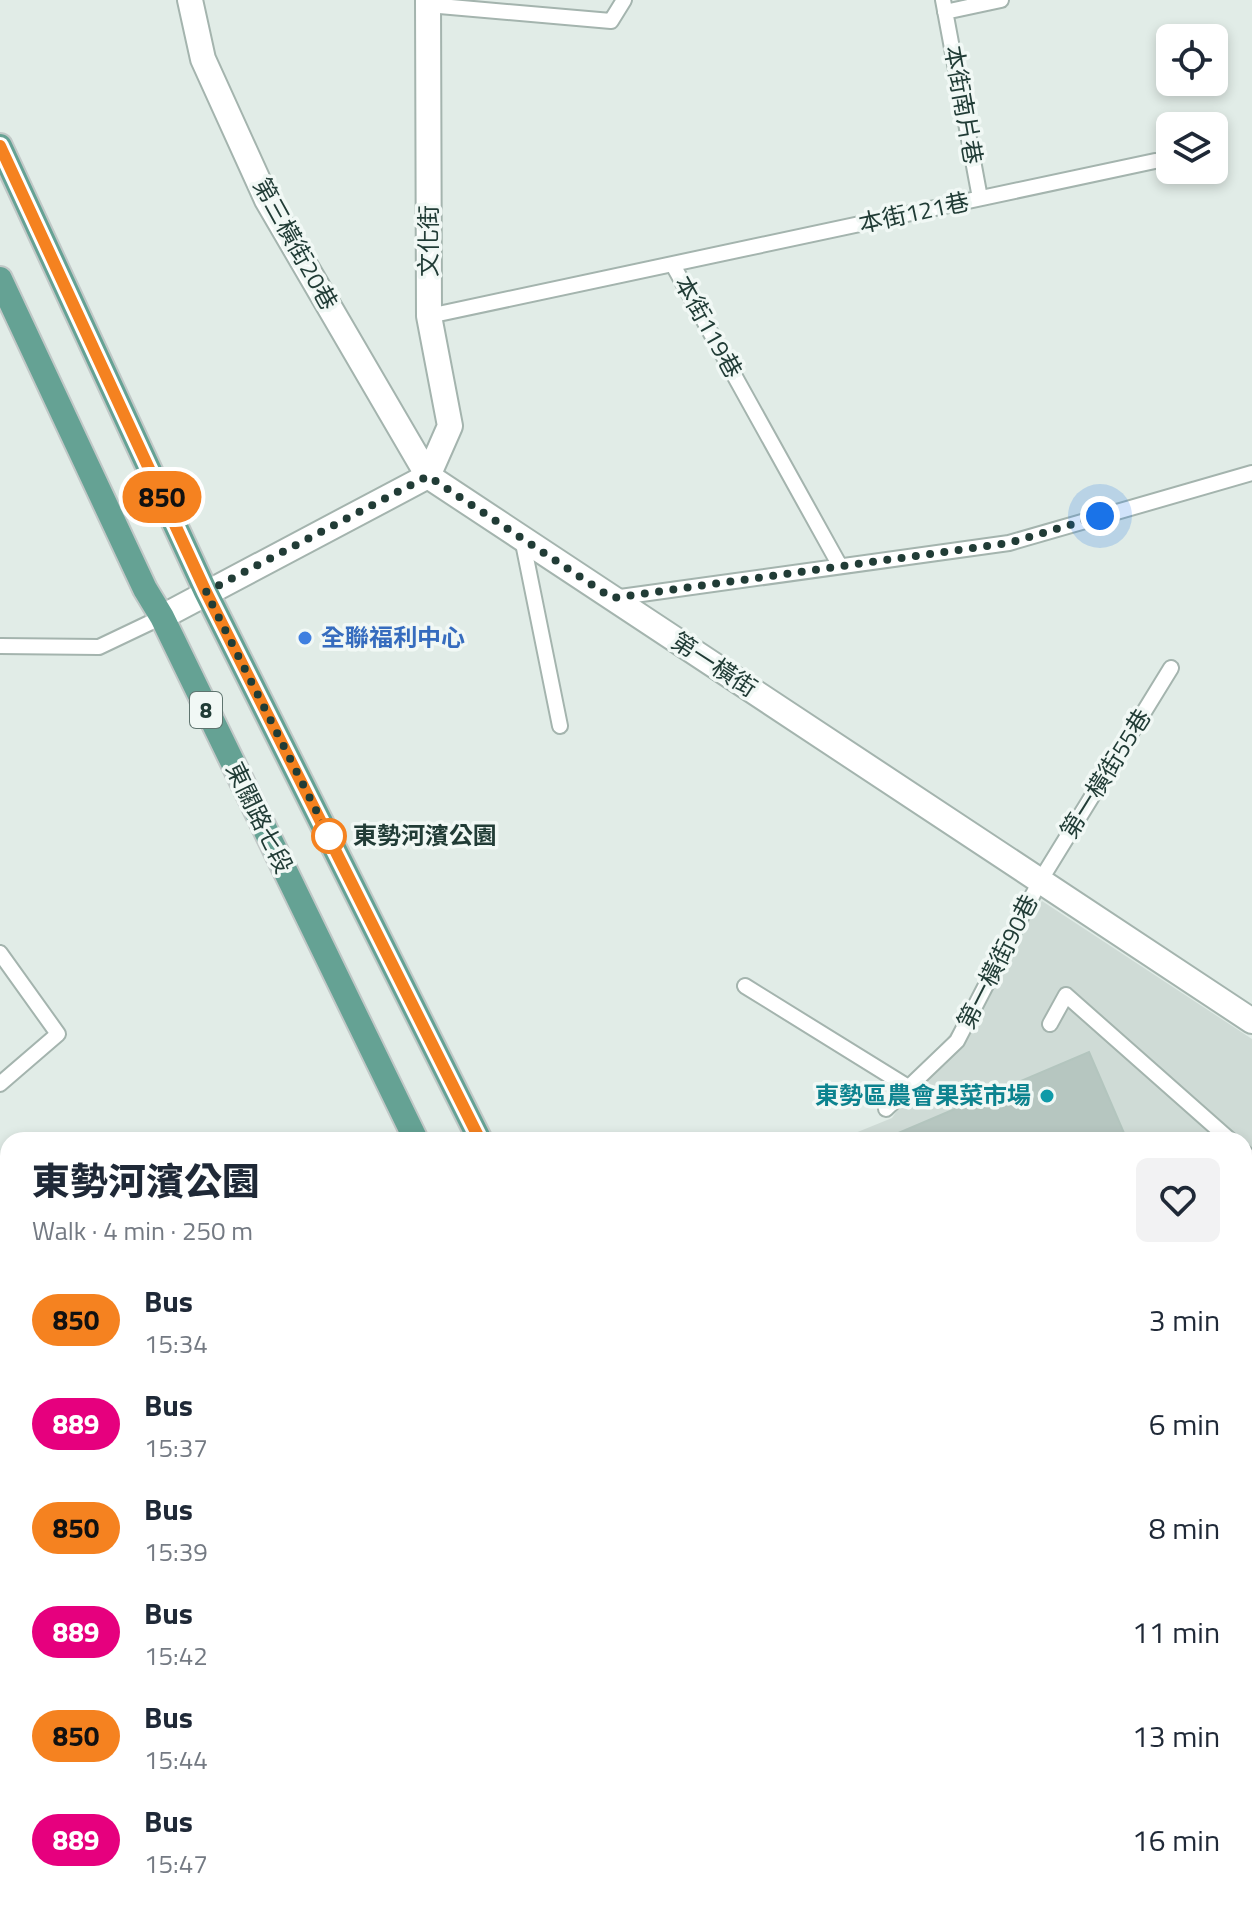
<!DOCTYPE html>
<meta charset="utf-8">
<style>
body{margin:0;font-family:"Titillium Web","Noto Sans TC",sans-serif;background:#f2f2f3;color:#1f2937;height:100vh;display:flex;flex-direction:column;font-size:30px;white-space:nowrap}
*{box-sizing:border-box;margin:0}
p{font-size:26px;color:#747a83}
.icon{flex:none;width:44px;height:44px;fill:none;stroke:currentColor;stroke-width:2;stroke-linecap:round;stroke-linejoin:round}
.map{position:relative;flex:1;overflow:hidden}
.drawer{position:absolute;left:0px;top:1132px;width:1252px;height:778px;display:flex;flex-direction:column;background:#fff;border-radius:24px 24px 0 0;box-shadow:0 4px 12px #0003}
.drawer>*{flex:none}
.badge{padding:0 16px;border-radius:26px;font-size:28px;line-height:52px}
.fabs{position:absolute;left:1156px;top:24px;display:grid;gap:16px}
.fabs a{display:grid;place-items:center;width:72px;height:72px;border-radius:12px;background:#fff;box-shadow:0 4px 12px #0003;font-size:40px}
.you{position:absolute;width:40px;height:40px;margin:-20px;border:6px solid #fff;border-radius:50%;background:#1a73e8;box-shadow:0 0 0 12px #1a73e833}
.map>.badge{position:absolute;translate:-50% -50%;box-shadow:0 0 0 4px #fff}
.round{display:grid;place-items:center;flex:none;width:84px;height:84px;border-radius:12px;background:#f2f2f3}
.summary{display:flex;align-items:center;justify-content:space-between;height:136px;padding:0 32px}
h1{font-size:38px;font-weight:800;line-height:60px}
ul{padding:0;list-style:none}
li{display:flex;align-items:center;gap:24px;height:104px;padding:0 32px}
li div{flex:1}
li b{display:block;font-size:30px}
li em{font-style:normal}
li .badge{min-width:88px;font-weight:700;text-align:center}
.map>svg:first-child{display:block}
.built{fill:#cfdbd6}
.building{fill:#b6c6c0;stroke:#b3c5be;stroke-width:2}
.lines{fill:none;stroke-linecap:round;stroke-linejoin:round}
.service-casing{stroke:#a4b4ae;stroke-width:18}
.minor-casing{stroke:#a4b4ae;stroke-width:28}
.tertiary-casing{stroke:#a4b4ae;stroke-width:28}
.primary-casing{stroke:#c1c8c7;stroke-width:28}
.service{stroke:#fff;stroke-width:14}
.minor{stroke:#fff;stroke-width:24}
.tertiary{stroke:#fff;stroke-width:24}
.primary{stroke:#65a294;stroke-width:24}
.line-casing{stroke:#fff;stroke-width:18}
.line{stroke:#f58220;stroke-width:12}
.walk{stroke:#213c36;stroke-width:8;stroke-dasharray:0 14.4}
.shop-dot{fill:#3f7fe0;stroke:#f1f8f5;stroke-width:3}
.stop-dot{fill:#fff;stroke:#f58220;stroke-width:4}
.culture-dot{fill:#0f9aa8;stroke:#f1f8f5;stroke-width:3}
.labels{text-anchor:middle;stroke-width:7;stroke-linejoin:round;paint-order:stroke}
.shield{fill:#f1f8f5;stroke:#5f746f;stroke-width:2}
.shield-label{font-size:22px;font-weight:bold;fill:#213c36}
.street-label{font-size:24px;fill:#213c36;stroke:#f1f8f5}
.shop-label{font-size:24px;font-weight:bold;fill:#366cbe;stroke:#f1f8f5;text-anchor:start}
.stop-label{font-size:24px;font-weight:bold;fill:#213c36;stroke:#f1f8f5;text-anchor:start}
.culture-label{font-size:24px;font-weight:bold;fill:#0d838f;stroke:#f1f8f5;text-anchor:end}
</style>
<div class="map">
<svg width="1252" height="1909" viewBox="0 0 1252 1909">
<rect width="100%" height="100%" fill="#e1ece7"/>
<path class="built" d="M1042,901L1252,1039V1290L1244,1302V1140H838L892,1118Z"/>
<path class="building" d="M1089,1052L1127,1140H882Z"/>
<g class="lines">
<g class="service-casing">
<path id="service" d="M943,0L980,198
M428,5L611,21L624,0
M945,12L1001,0
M673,265L840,566
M429,316L1155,161
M522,538L560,726
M613,598L1009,543L1252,473
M0,646L99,647L162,617
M0,953L58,1034L0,1084
M745,986L908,1087
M1050,1024L1066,995L1230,1140
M886,1109L957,1041L1040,881L1171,668
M1244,1152L1252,1160
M1244,1182L1252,1169
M0,1510L8,1553
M1244,1897L1252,1894
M73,1902L74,1909
M1211,1909L1230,1902"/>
</g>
<g class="minor-casing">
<path id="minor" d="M190,0L203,59L267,200L428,476
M428,0L429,316L450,426L428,476"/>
</g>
<g class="tertiary-casing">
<path id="tertiary" d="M162,617L428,476L1252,1021"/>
</g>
<g class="primary-casing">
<path id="primary" d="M0,146L206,592L480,1140
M0,279L145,589L162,617L416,1140
M1027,1902L1033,1909
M1100,1902L1106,1909"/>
</g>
<use href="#service" class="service"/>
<use href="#minor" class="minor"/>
<use href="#tertiary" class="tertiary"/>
<use href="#primary" class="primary"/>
</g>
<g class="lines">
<g class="line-casing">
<path id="line" d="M0,146L206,592L480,1140"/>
</g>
<use href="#line" class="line"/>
<path class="walk" d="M329,836L206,592L428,476L612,598L1009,543L1100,516"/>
</g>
<circle class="shop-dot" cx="305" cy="638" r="8"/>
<circle class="stop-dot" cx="329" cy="836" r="16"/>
<circle class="culture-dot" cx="1047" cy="1096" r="8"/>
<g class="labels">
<rect class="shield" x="190" y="692" width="32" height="36" rx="6"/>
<g class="shield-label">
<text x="206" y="718">8</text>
</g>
<g class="street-label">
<text transform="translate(963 105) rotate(80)" y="8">本街南片巷</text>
<text transform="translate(914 213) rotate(-12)" y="8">本街121巷</text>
<text transform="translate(429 241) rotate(-90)" y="8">文化街</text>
<text transform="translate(295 244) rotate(61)" y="8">第三橫街20巷</text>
<text transform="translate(708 327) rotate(61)" y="8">本街119巷</text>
<text transform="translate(714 665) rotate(33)" y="8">第一橫街</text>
<text transform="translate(1106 774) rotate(-58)" y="8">第一橫街55巷</text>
<text transform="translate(259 818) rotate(64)" y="8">東關路七段</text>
<text transform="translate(998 962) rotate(-63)" y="8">第一橫街90巷</text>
</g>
<g class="shop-label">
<text x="321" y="646">全聯福利中心</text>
</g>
<g class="stop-label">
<text x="353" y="844">東勢河濱公園</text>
</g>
<g class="culture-label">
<text x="1031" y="1104">東勢區農會果菜市場</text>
</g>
</g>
</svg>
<div class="fabs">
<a><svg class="icon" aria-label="locate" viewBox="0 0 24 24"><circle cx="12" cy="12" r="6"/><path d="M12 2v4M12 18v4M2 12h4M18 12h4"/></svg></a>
<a><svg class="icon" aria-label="layers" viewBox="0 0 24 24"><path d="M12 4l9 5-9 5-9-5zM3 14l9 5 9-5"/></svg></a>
</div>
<div class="you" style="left:1100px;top:516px"></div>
<b class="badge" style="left:162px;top:497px;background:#f58220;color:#111">850</b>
<section class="drawer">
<div class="summary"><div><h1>東勢河濱公園</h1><p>Walk · 4 min · 250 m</p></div><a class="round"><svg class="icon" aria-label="heart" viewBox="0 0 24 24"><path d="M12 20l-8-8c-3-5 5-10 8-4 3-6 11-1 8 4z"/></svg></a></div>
<ul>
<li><span class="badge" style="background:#f58220;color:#111">850</span><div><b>Bus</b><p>15:34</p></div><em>3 min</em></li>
<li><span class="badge" style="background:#e6007e;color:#fff">889</span><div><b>Bus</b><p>15:37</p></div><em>6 min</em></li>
<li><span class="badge" style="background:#f58220;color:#111">850</span><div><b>Bus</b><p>15:39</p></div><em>8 min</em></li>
<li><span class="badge" style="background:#e6007e;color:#fff">889</span><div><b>Bus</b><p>15:42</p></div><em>11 min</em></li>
<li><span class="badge" style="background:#f58220;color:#111">850</span><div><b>Bus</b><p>15:44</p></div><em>13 min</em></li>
<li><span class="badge" style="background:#e6007e;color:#fff">889</span><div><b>Bus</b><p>15:47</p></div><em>16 min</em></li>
</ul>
</section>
</div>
